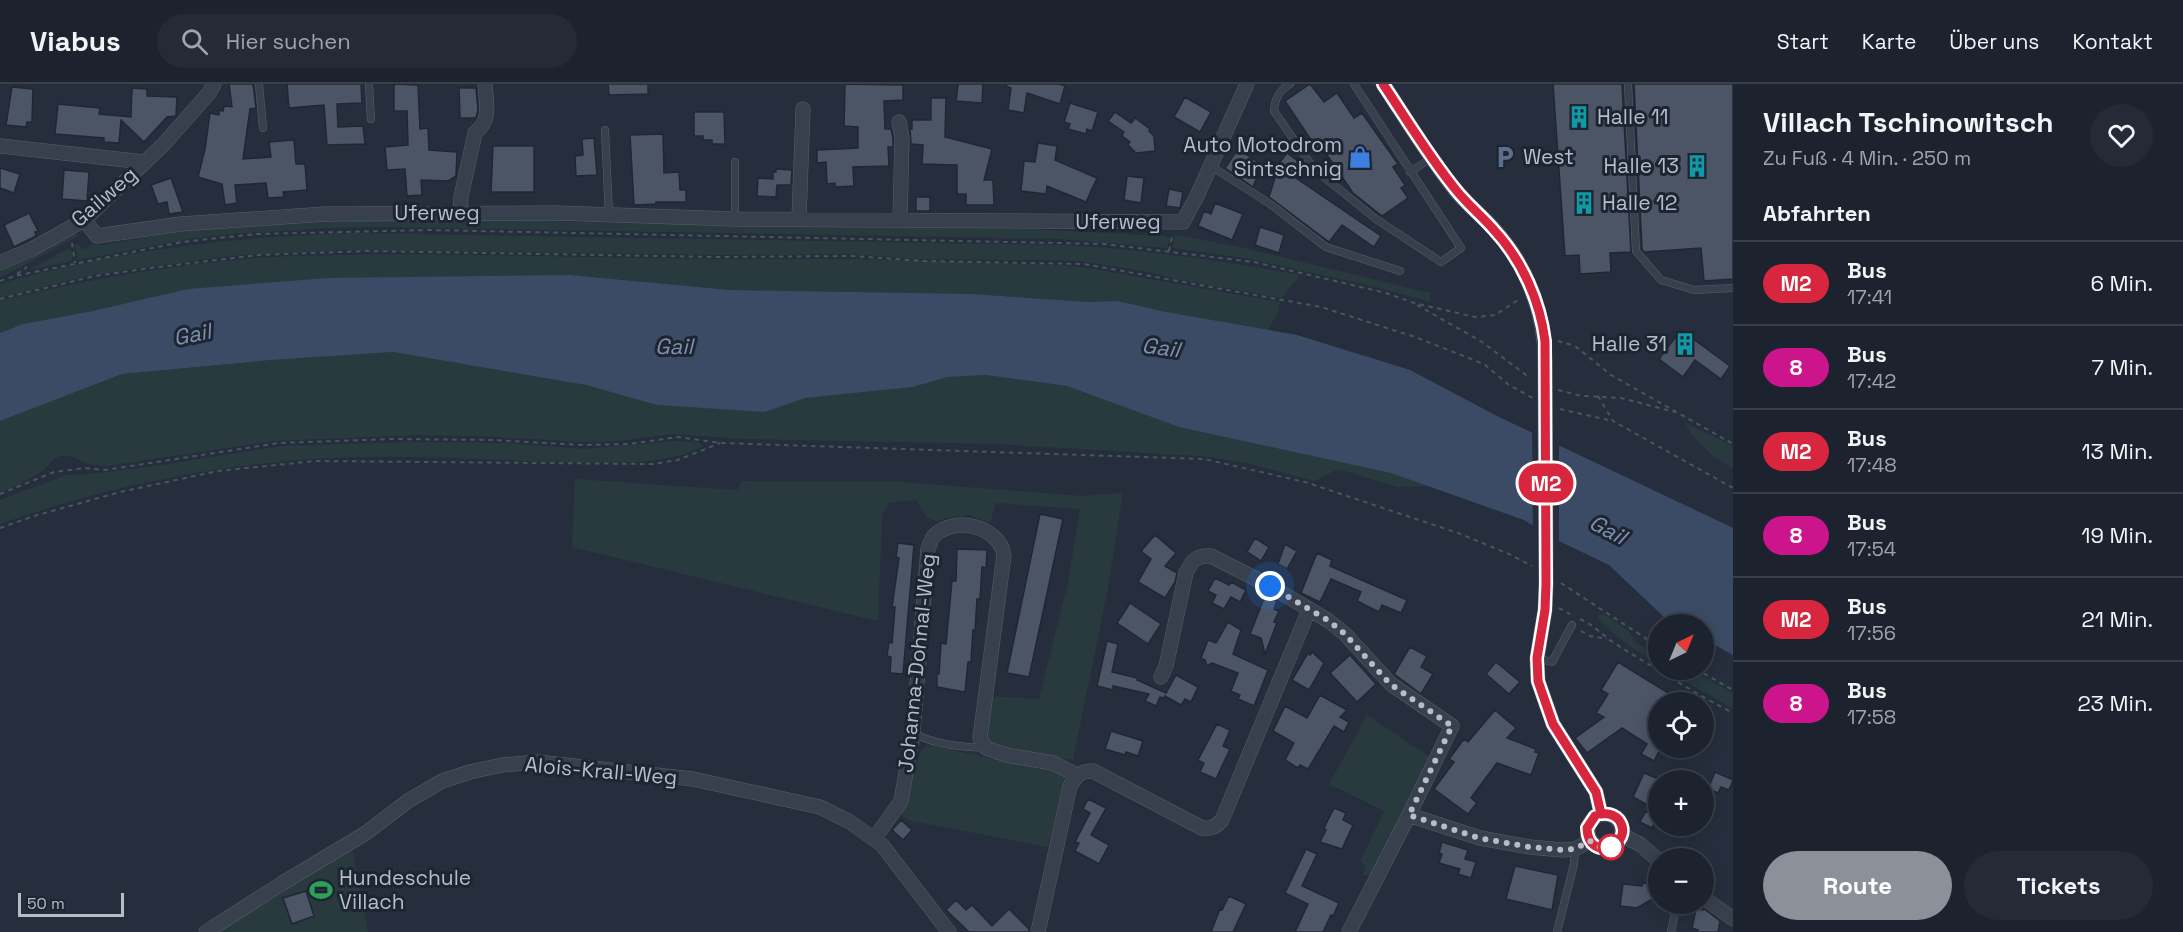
<!DOCTYPE html>
<html lang="de">
<meta charset="utf-8">
<style>
body{margin:0;font-family:"Space Grotesk",sans-serif;background:#252a36;color:#f1f3f6;height:100vh;display:flex;flex-direction:column;font-size:22px;white-space:nowrap}
*{box-sizing:border-box;margin:0}
p{font-size:20px;color:#a0a4aa}
.icon{flex:none;width:33px;height:33px;fill:none;stroke:currentColor;stroke-width:2;stroke-linecap:round;stroke-linejoin:round}
.map{position:relative;flex:1;overflow:hidden}
.sheet{display:flex;flex-direction:column;background:#1c222e;width:450px}
.sheet>*{flex:none}
.badge{padding:0 12px;border-radius:20px;font-size:21px;line-height:39px}
.needle{width:39px;rotate:43deg}
.buttons{position:absolute;left:1648px;top:530px;display:grid;gap:12px}
.buttons a{display:grid;place-items:center;width:66px;height:66px;border-radius:50%;background:#1c222e;box-shadow:0 3px 15px #0003,0 0 0 2px #3a3f4a;font-size:30px}
.scale{position:absolute;left:18px;bottom:15px;width:106px;box-sizing:border-box;padding-left:6px;border:3px solid #b6bcc8;border-top:0;font-size:16px;line-height:21px;white-space:nowrap;color:#b6bcc8;-webkit-text-stroke:4px #1e2532;paint-order:stroke}
.you{position:absolute;width:30px;height:30px;margin:-15px;border:4px solid #fff;border-radius:50%;background:#1a73e8;box-shadow:0 0 0 9px #1a73e833}
.map>.badge{position:absolute;translate:-50% -50%;box-shadow:0 0 0 3px #fff}
h2{padding:0 30px;font-size:22px;line-height:54px}
.round{display:grid;place-items:center;flex:none;width:63px;height:63px;border-radius:32px;background:#252a36}
.overview{display:flex;align-items:center;justify-content:space-between;height:102px;padding:0 30px}
h1{font-size:28px;font-weight:700;line-height:45px}
.primary-button{display:flex;gap:12px;margin-top:auto;padding:12px 30px}
.primary-button a{flex:1;height:69px;border-radius:36px;background:#8c9099;color:#fff;font-size:24px;font-weight:700;line-height:69px;text-align:center}
.primary-button a+a{background:#252a36;color:#f1f3f6}
ul{padding:0;list-style:none}
li{display:flex;align-items:center;gap:18px;height:84px;padding:0 30px;border-top:2px solid #3a3f4a}
li div{flex:1}
li b{display:block;font-size:22px}
li em{font-style:normal}
li .badge{min-width:66px;font-weight:700;text-align:center}
header{display:flex;align-items:center;gap:36px;box-sizing:border-box;height:84px;padding:0 30px;background:#1c222e;border-bottom:2px solid #3a3f4a}
header strong{font-size:28px}
nav{display:flex;gap:33px;margin-inline-start:auto;font-size:21px}
.search{width:420px;height:54px;background:#252a36;display:flex;align-items:center;gap:15px;box-sizing:border-box;padding:0 21px;border-radius:33px;color:#a0a4aa;font-size:22px}
main{display:flex;flex:1;min-height:0}
.map>svg:first-child{display:block}
.green{fill:#283a3e}
.water{fill:#3c4b65}
.pier{fill:#262e3d}
.building{fill:#4c5566;stroke:#202734;stroke-width:1.5}
.lines{fill:none;stroke-linecap:round;stroke-linejoin:round}
.service-casing{stroke:#575e6b;stroke-width:8}
.minor-casing{stroke:#575e6b;stroke-width:15}
.path{stroke:#46575b;stroke-width:2;stroke-dasharray:4.5 4.5;stroke-linecap:butt}
.service{stroke:#39404d;stroke-width:7}
.minor{stroke:#39404d;stroke-width:14}
.minor-bridge-casing{stroke:#575e6b;stroke-width:15;stroke-linecap:butt}
.minor-bridge{stroke:#39404d;stroke-width:14}
.line-casing{stroke:#fff;stroke-width:14}
.line{stroke:#d7263d;stroke-width:9}
.walk{stroke:#b6bcc8;stroke-width:6;stroke-dasharray:0 10.8}
.stop-dot{fill:#fff;stroke:#d7263d;stroke-width:3}
.labels{text-anchor:middle;stroke-width:6;stroke-linejoin:round;paint-order:stroke}
.poi-label{font-size:21px;fill:#b6bcc8;stroke:#1e2532;text-anchor:start}
.street-label{font-size:21px;fill:#b6bcc8;stroke:#1e2532}
.water-label{font-size:22px;font-style:italic;fill:#7f90ae;stroke:#1e2532}
</style>
<header>
<strong>Viabus</strong>
<div class="search"><svg class="icon" aria-label="search" viewBox="0 0 24 24"><circle cx="10" cy="10" r="6"/><path d="M15 15l6 6"/></svg>Hier suchen</div>
<nav><a>Start</a><a>Karte</a><a>Über uns</a><a>Kontakt</a></nav>
</header>
<main>
<div class="map">
<svg width="1733" height="848" viewBox="0 0 1733 848">
<rect width="100%" height="100%" fill="#262e3d"/>
<path class="green" d="M458,134L578,138L1026,145L1165,152L1170,154L1167,164L1060,155L378,143L328,144L232,150L196,154L78,176L75,161L78,159L82,166L93,160L103,161L172,149L275,137Z
M351,149L1064,161C1144,165 1222,177 1300,191L1282,214L1171,194L1149,188L1080,177L921,175L847,170L720,171L349,166L241,171L163,181L92,191L0,214V200C114,166 233,153 351,149Z
M74,150L80,151L0,194V184Z
M1177,151L1248,165L1430,209V218L1376,203L1250,175L1173,164L1174,152Z
M69,164L72,168V177L29,186Z
M420,170L708,175H859L1061,181L1094,185L1280,218L1278,229L1268,246L1161,227L1118,217L1088,218L973,210L730,206L570,191L93,227L23,240L0,249V217C83,196 170,181 256,174C310,170 365,171 420,170Z
M393,268L586,301L657,321L765,328L805,314L913,303L947,293L986,291L1067,302L1179,343L1391,389L1429,402L1398,403L1338,385L1315,397L1243,378L1199,372L995,360L748,355L671,350L620,357L579,358L482,352L418,351L273,357L107,382L87,380L73,373L62,371L53,376L45,385L17,402L0,408V337L122,290L271,276Z
M1686,339L1733,362V385C1720,378 1688,353 1686,339Z
M675,357L698,358L703,362C689,372 654,377 637,378C545,381 452,371 360,373C237,376 116,399 0,440V416L66,391L92,390L155,382L282,362L409,358L508,359L584,365Z
M575,395L737,406L742,397L902,398L1082,412L1123,409L1107,509L1073,676L994,662L987,658L985,650L990,612L1039,615L1068,499L1080,425L996,419L990,439L969,431L947,434L937,437L927,434L916,416L889,419L882,431L878,537L572,463Z
M1604,530L1627,546L1636,558L1659,573V582C1637,567 1615,553 1597,534L1599,531Z
M1664,585L1691,586L1733,609V625Z
M1367,631L1431,674L1374,791H1363L1366,782L1360,778L1384,727L1329,700Z
M928,661L1062,689L1064,695L1048,763L911,737L901,731L921,666Z
M352,764L368,848H212Z"/>
<path class="water" d="M570,191L730,206L973,210L1088,218L1118,217L1161,227L1297,251L1410,286L1497,332L1733,444V571L1704,555V540H1676L1665,534L1609,481L1557,456L1524,436L1391,389L1179,343L1067,302L986,291L947,293L913,303L805,314L765,328L657,321L586,301L393,268L271,276L122,290L0,337V249L23,240L93,227L188,205L328,194Z"/>
<path class="pier" d="M1532,345L1559,358V461L1533,445Z"/>
<path class="building" d="M229,0H253L256,24L250,25L243,75L271,73L269,58L294,56L296,80H305L307,106L283,108L284,113L268,114L266,99L235,101L237,119L225,121L222,100L198,93L205,65L210,29L219,31V26L223,27L224,22L232,23Z
M287,0H361L362,19L337,20L338,43L363,42L365,60L327,61L324,21L289,24Z
M394,0L418,1L420,45L428,44L429,66L457,68L456,92L448,97L421,96L422,111L407,112L405,85L387,86L385,63L408,61L407,27H394Z
M608,0H648V10L609,11Z
M845,0L903,1V16L884,17L885,45H891L893,54V63H888L889,82L853,83L854,102L835,103V99L827,100L826,78L817,79V66L858,64V43L844,42Z
M958,0H983L982,19L956,17Z
M1006,0H1059L1065,2L1060,20L1027,9L1024,29L1008,26L1011,4L1006,2Z
M1310,0L1324,18L1337,9L1354,34L1362,29L1398,80L1393,83L1405,101L1401,104L1408,114L1382,132L1353,109L1321,62L1317,65L1285,17Z
M1553,0H1622L1631,168L1610,169L1611,188L1580,190L1579,171L1565,172Z
M1634,0H1733V195L1704,197L1701,164L1644,168L1642,165Z
M12,3L33,5L32,38H27L26,43L6,41Z
M132,4L147,5V12L177,13L176,32L167,33L144,58L121,36L119,59L104,58V54L55,50L58,20L100,24L99,30L131,33Z
M459,4H476L478,26L476,34H460Z
M1185,13L1211,28L1200,48L1174,33Z
M931,14H946L945,53L992,65L984,96H993L994,121H966V110H957V81L922,80L923,61L911,60L910,45H912V36H931Z
M1070,19L1098,28L1092,47L1087,45L1086,50L1068,45L1070,40L1064,38Z
M694,28H724L725,60H712V56H703V52H694Z
M1115,28L1131,39L1135,34L1150,45L1149,47L1154,52L1155,67L1136,69L1128,61L1130,58L1122,52L1124,48L1108,37Z
M663,50L664,89L679,88L680,106H686V118H656V120L634,121L630,51Z
M594,54L597,91L576,92L575,72L583,71L582,55Z
M1038,59L1057,62L1055,76L1097,94L1086,118L1047,102L1046,110L1021,107L1024,77L1035,78Z
M493,62H534V108H491Z
M1238,65L1262,81L1253,103L1225,84Z
M1287,69L1302,80V85L1296,94L1381,152L1374,163L1342,141L1329,158L1269,113L1280,78Z
M0,84L20,90L14,109L0,104Z
M776,85L792,86L791,101H777L776,113L757,112L758,94L773,95V88H776Z
M64,86L89,88L87,117L62,115Z
M1127,92L1144,94L1141,119L1124,116Z
M171,94L183,128L169,130L167,118L158,120L151,101Z
M1169,105L1183,108L1180,124L1166,122Z
M916,113H930V127H916Z
M1215,119L1243,130L1232,156L1198,142L1204,127L1211,130Z
M29,129L38,147L35,148L36,152L14,163L4,141Z
M1260,143L1284,151L1279,169L1255,161Z
M1681,246L1730,282L1721,295L1695,276L1683,293L1659,275Z
M1040,430L1063,435L1029,593L1007,589Z
M1155,451L1176,469L1165,482L1177,489L1175,498L1165,514L1138,498L1151,475L1141,467Z
M1255,454L1269,463L1261,477L1247,468Z
M898,459L914,461L903,590L890,589L891,573L887,572L889,558L892,559L895,523H892L899,474L896,473Z
M1285,460L1297,467L1287,485L1278,480Z
M957,465L987,466L986,484L982,483L980,515H977L975,547L973,546L971,578H968L965,608L937,603V590H939L941,559L946,560L952,497H956Z
M1317,469L1332,476L1330,482L1407,516L1401,529L1382,521L1379,528L1357,517L1361,508L1331,495L1320,518L1301,509Z
M1215,494L1229,501L1231,498L1246,506L1240,518L1231,513L1224,525L1212,519L1216,511L1208,507Z
M1265,512L1277,517L1274,525L1279,527L1274,538L1277,539L1265,570L1261,554L1250,550Z
M1130,519L1161,540L1148,560L1117,539Z
M1228,538L1241,546L1233,570L1268,586L1254,622L1238,615L1240,611L1231,607L1238,589L1212,579L1207,582L1205,576L1201,574L1208,556L1216,559Z
M1107,557L1118,560L1112,588L1137,594V596L1166,609L1176,591L1198,603L1191,618L1185,615L1181,621L1165,612V614L1160,613L1156,622L1145,617L1149,610L1113,602V606L1097,602Z
M1410,563L1427,572L1421,583L1433,590L1421,610L1394,590Z
M1312,568L1324,579L1309,606L1292,596L1308,569L1310,571Z
M1350,571L1376,600L1357,618L1330,589Z
M1496,578L1520,598L1509,610L1486,590Z
M1618,578L1683,618H1659V627L1648,644L1653,647L1659,636V667L1654,677L1641,670L1647,660L1622,644L1587,669L1575,654L1604,633L1596,629L1608,610L1601,606Z
M1320,611L1347,626L1340,633L1349,638L1344,648L1334,642L1308,685L1300,681L1298,684L1285,676L1294,659L1273,647L1285,622L1307,634Z
M1495,626L1516,644L1507,654L1536,665L1535,668L1539,669L1531,691L1497,679L1471,714L1477,719L1468,730L1434,705L1454,678L1449,675L1464,655L1468,658Z
M1217,640L1230,646L1223,662L1230,665L1216,695L1200,688L1204,679L1198,676Z
M1111,647L1143,657L1138,672L1126,668L1125,671L1105,665Z
M1715,688L1733,696L1729,706L1721,703L1718,709L1708,705Z
M1644,689L1661,696H1659V704L1651,723L1633,713Z
M1088,715L1106,724L1091,751L1109,761L1099,780L1075,767L1079,759L1075,758L1090,729L1083,725Z
M1334,724L1346,729L1343,736L1353,741L1342,765L1320,758L1326,746L1324,744Z
M1646,727L1657,733L1652,744L1640,738Z
M901,736L912,746L903,756L892,746Z
M1442,758L1468,766L1465,775L1476,778L1471,794L1458,790L1460,785L1439,779L1442,770L1439,769Z
M1306,765L1317,770L1302,802L1339,819L1333,832L1331,831L1323,848H1295L1308,820L1285,809Z
M1515,782L1558,791L1552,826L1506,815Z
M1643,799L1659,801V818L1652,815L1637,824L1620,822L1623,800L1642,802Z
M306,807L314,832L292,840L283,814Z
M1229,812L1246,820L1233,848H1211L1220,825L1222,826Z
M956,816L966,826L972,821L992,842L1009,825L1029,845V848H969L946,826Z
M1703,824L1720,837L1718,848H1697L1698,846L1692,844L1696,825L1703,826Z"/>
<g class="lines">
<g class="service-casing">
<path id="service" d="M259,0L263,44
M369,0L371,35
M1290,0C1279,7 1275,14 1274,27L1314,85L1376,135L1441,178L1461,164L1354,0
M1628,0L1636,167L1661,196L1694,206L1733,204
M605,46L609,131
M1211,82L1270,120L1326,163L1400,187
M1410,88L1433,73
M735,135V78
M1537,574L1552,578L1572,541
M913,649C935,661 962,663 986,664
M1557,848L1574,780L1575,765
M1671,848L1677,819"/>
</g>
<g class="minor-casing">
<path id="minor" d="M1383,0C1407,36 1429,73 1456,107C1468,121 1483,133 1495,146C1527,182 1545,229 1545,277
M899,38L902,53L900,136
M0,62L144,78
M460,129L461,113L475,49C492,35 486,20 485,0
M799,134L803,25
M84,136L97,152L181,140L325,130L556,129L735,135L1183,138L1197,112L1247,0
M0,179L32,165L84,136L163,61L209,9L214,0
M1546,500L1545,526L1537,574L1538,597L1553,640L1596,708L1601,730
M1161,593L1166,582L1186,489C1192,476 1197,471 1211,472L1270,502L1329,537L1345,550L1391,600L1452,642L1409,731
M1588 747a17 17 0 1 1 34 0a17 17 0 1 1-34 0Z
M1622,751L1641,761L1659,777
M874,755L901,717L913,649L928,465C930,461 931,455 934,452C954,431 999,442 1004,471L980,654L986,664L1006,671L1053,679L1071,688L1074,695
M1704,814L1733,835
M206,848L281,800L366,749L408,717L442,697L470,688L502,681L538,678L693,695L820,723L850,738L882,761L949,848
M1038,848L1070,702C1077,691 1080,687 1093,687L1202,744C1211,745 1216,743 1222,736L1309,526
M1349,848L1409,731L1480,754L1530,763L1562,766L1575,765L1590,757"/>
</g>
<path class="path" d="M72,159L75,179
M1169,167L1172,152
M17,190L27,183
M0,197L15,192L182,158L256,150L430,146L1104,160L1254,178L1386,209L1414,219L1475,233L1495,231L1521,214
M0,215L95,192L151,184L258,171L366,167L717,173L853,172L924,177L1084,180L1321,223L1415,253L1484,280L1509,301L1533,314
M1417,221L1482,258L1530,294
M1558,257L1575,262L1611,291L1733,360
M1558,306L1582,312L1621,314L1675,328
M1598,312L1613,337L1733,404
M1560,325L1613,337
M0,410L54,388L85,384L105,386L279,359L392,355L492,356L583,361L629,360L678,353L721,359L1204,375L1305,398L1458,449L1509,470L1532,482
M0,444L34,432L120,408L218,387L315,377L653,380L678,376L720,359
M1561,499L1659,563
M1559,524L1570,530
M1580,535C1594,541 1602,551 1614,559C1653,583 1692,608 1733,629
M1581,547L1590,552L1607,555
M1696,585L1733,606"/>
<use href="#service" class="service"/>
<use href="#minor" class="minor"/>
<g class="minor-bridge-casing">
<path id="minor-bridge" d="M1545,277L1546,500"/>
</g>
<use href="#minor-bridge" class="minor-bridge"/>
</g>
<g class="lines">
<g class="line-casing">
<path id="line" d="M1383,0C1407,36 1429,73 1456,106C1468,121 1482,132 1494,146C1522,176 1540,217 1545,257L1546,500L1545,526L1537,574L1538,597L1553,640L1596,708L1601,730C1608,729 1614,730 1619,736C1636,760 1588,781 1587,744L1595,732"/>
</g>
<use href="#line" class="line"/>
<path class="walk" d="M1270,502L1329,537L1345,550L1390,600L1452,642L1409,731L1479,754L1530,763L1562,766L1575,765L1590,757L1599,763H1611"/>
</g>
<defs>
<g id="building-bare" transform="scale(1.8)"><path d="M-4-6H4V6H1V3H-1V6H-4ZM-2.5-4.3h1.7v1.8h-1.7ZM.8-4.3h1.7v1.8H.8ZM-2.5-1h1.7V.8h-1.7ZM.8-1h1.7V.8H.8Z" fill="#0f9aa8" stroke="#1e2532" stroke-width="2.5" paint-order="stroke"/></g>
<g id="shop-bare" transform="scale(1.8)"><path d="M-5-2.5h2.3a2.7 3.5 0 0 1 5.4 0H5L5.5 6h-11ZM-1.5-2.5h3a1.5 2.3 0 0 0-3 0Z" fill="#3f7fe0" stroke="#1e2532" stroke-width="2.5" paint-order="stroke"/></g>
<g id="parking-bare" transform="scale(1.8)"><path d="M-3.5-5.5H1a3.5 3.5 0 0 1 0 7H-1V5.5H-3.5ZM-1-3.4V-.6H.8a1.4 1.4 0 0 0 0-2.8Z" fill="#5c6f8a" stroke="#1e2532" stroke-width="2.5" paint-order="stroke"/></g>
<g id="stadium-bare" transform="scale(1.8)"><path d="M0-5a6.5 5 0 1 0 0 10a6.5 5 0 1 0 0-10ZM-3.5-1.8h7v3.6h-7Z" fill="#2e9e5b" stroke="#1e2532" stroke-width="2.5" paint-order="stroke"/></g>
</defs>
<g fill-rule="evenodd">
<use href="#building-bare" x="1579" y="33"/>
<use href="#shop-bare" x="1360" y="73"/>
<use href="#parking-bare" x="1505" y="73"/>
<use href="#building-bare" x="1697" y="82"/>
<use href="#building-bare" x="1584" y="119"/>
<use href="#building-bare" x="1685" y="260"/>
<use href="#stadium-bare" x="321" y="806"/>
</g>
<circle class="stop-dot" cx="1611" cy="763" r="12"/>
<g class="labels">
<g class="poi-label">
<text x="1597" y="40">Halle 11</text>
<text x="1342" y="68" text-anchor="end">Auto Motodrom<tspan x="1342" dy="24">Sintschnig</tspan></text>
<text x="1523" y="80">West</text>
<text x="1679" y="89" text-anchor="end">Halle 13</text>
<text x="1602" y="126">Halle 12</text>
<text x="1667" y="267" text-anchor="end">Halle 31</text>
<text x="339" y="801">Hundeschule<tspan x="339" dy="24">Villach</tspan></text>
</g>
<g class="street-label">
<text transform="translate(104 113) rotate(-41)" y="7">Gailweg</text>
<text x="437" y="136">Uferweg</text>
<text x="1118" y="145">Uferweg</text>
<text transform="translate(917 579) rotate(-84)" y="7">Johanna-Dohnal-Weg</text>
<text transform="translate(601 687) rotate(5)" y="7">Alois-Krall-Weg</text>
</g>
<g class="water-label">
<text transform="translate(192 250) rotate(-11)" y="8">Gail</text>
<text x="674" y="270">Gail</text>
<text transform="translate(1161 263) rotate(8)" y="8">Gail</text>
<text transform="translate(1608 445) rotate(28)" y="8">Gail</text>
</g>
</g>
</svg>
<div class="buttons">
<a><svg class="needle" viewBox="-14 -14 28 28"><path d="M0-13l5 13h-10z" fill="#e53935"/><path d="M0 13l5-13h-10z" fill="#a0a4aa"/></svg></a>
<a><svg class="icon" aria-label="locate" viewBox="0 0 24 24"><circle cx="12" cy="12" r="6"/><path d="M12 2v4M12 18v4M2 12h4M18 12h4"/></svg></a>
<a>+</a>
<a>−</a>
</div>
<div class="scale">50 m</div>
<div class="you" style="left:1270px;top:502px"></div>
<b class="badge" style="left:1546px;top:399px;background:#d7263d;color:#fff">M2</b>
</div>
<section class="sheet">
<div class="overview"><div><h1>Villach Tschinowitsch</h1><p>Zu Fuß · 4 Min. · 250 m</p></div><a class="round"><svg class="icon" aria-label="heart" viewBox="0 0 24 24"><path d="M12 20l-8-8c-3-5 5-10 8-4 3-6 11-1 8 4z"/></svg></a></div>
<h2>Abfahrten</h2>
<ul>
<li><span class="badge" style="background:#d7263d;color:#fff">M2</span><div><b>Bus</b><p>17:41</p></div><em>6 Min.</em></li>
<li><span class="badge" style="background:#cc148c;color:#fff">8</span><div><b>Bus</b><p>17:42</p></div><em>7 Min.</em></li>
<li><span class="badge" style="background:#d7263d;color:#fff">M2</span><div><b>Bus</b><p>17:48</p></div><em>13 Min.</em></li>
<li><span class="badge" style="background:#cc148c;color:#fff">8</span><div><b>Bus</b><p>17:54</p></div><em>19 Min.</em></li>
<li><span class="badge" style="background:#d7263d;color:#fff">M2</span><div><b>Bus</b><p>17:56</p></div><em>21 Min.</em></li>
<li><span class="badge" style="background:#cc148c;color:#fff">8</span><div><b>Bus</b><p>17:58</p></div><em>23 Min.</em></li>
</ul>
<div class="primary-button"><a>Route</a><a>Tickets</a></div>
</section>
</main>
